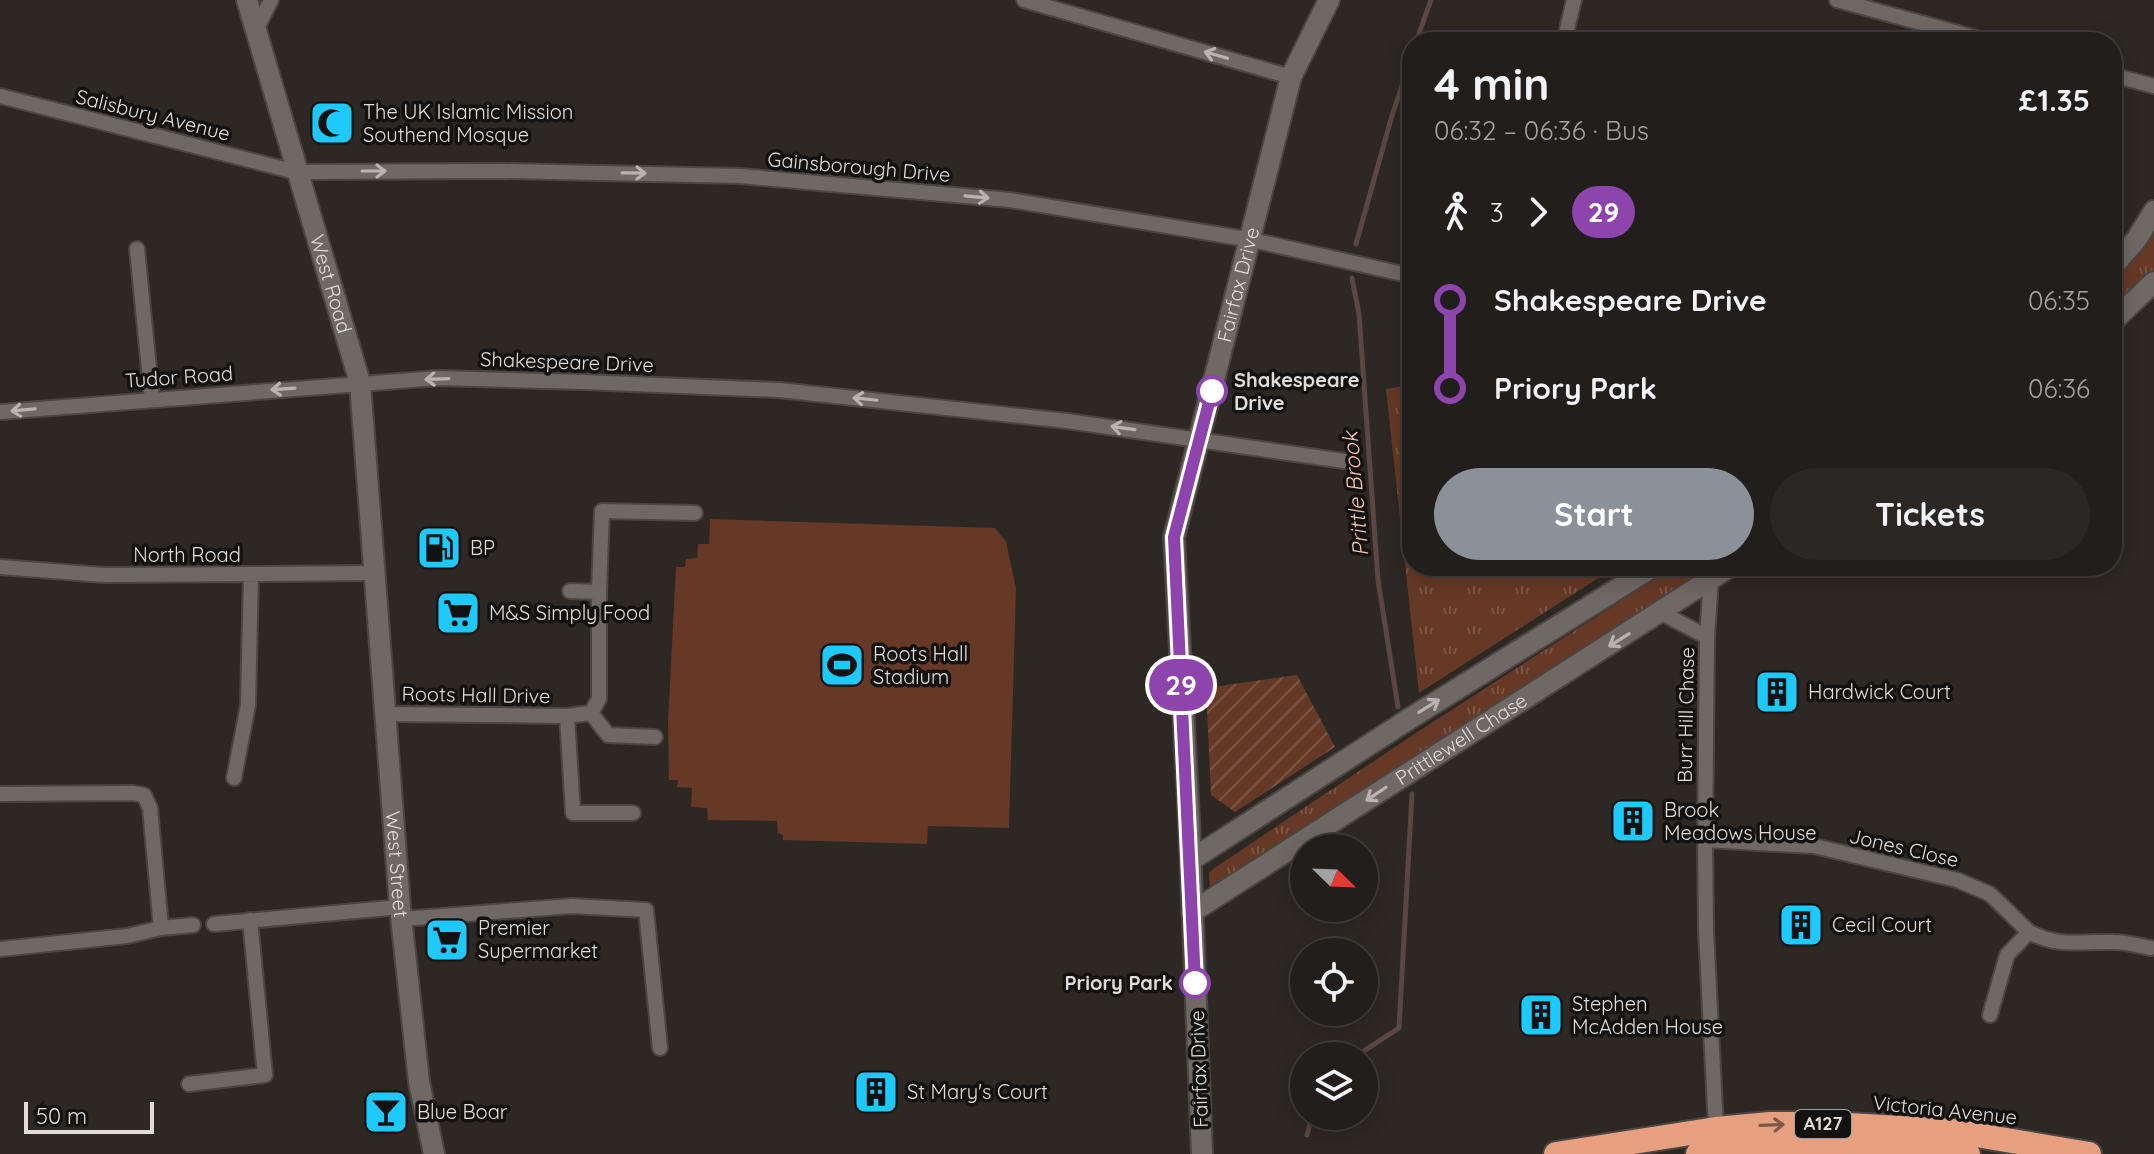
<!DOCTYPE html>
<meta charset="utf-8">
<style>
body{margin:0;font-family:Quicksand,sans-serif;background:#2a2725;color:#f1f3f6;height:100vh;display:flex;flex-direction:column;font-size:30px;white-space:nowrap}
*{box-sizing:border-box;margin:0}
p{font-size:26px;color:#a2a2a3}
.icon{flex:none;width:44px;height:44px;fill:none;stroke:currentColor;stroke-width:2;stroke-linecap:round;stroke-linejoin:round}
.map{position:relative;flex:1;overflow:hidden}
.details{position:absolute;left:1402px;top:32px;width:720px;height:544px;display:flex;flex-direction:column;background:#221e1c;border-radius:32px;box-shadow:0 4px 20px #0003,0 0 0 2px #3f3c3b}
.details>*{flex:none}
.badge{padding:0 16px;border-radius:26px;font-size:28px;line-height:52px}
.needle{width:52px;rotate:113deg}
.controls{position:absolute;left:1290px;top:834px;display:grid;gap:16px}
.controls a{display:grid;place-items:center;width:88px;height:88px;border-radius:50%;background:#221e1c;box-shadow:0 4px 20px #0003,0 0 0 2px #3f3c3b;font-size:40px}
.scale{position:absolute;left:24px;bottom:20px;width:130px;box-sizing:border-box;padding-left:8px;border:4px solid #e0dcda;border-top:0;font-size:22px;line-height:28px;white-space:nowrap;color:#e0dcda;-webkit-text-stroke:6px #141210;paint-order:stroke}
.map>.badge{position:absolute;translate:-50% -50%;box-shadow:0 0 0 4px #fff}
.legs{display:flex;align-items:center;gap:12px;height:88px;padding:0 32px;font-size:26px}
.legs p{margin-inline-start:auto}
.summary{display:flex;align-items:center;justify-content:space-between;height:136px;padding:0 32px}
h1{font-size:44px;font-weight:700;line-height:60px}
.action{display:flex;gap:16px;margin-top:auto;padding:16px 32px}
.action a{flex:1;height:92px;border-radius:48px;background:#8c9099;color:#fff;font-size:32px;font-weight:700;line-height:92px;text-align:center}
.action a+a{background:#2a2725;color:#f1f3f6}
ul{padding:0 32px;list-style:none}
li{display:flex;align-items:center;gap:28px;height:88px;font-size:30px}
li i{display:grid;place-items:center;width:12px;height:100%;margin:0 10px;background:currentColor}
li i::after{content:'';width:20px;height:20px;margin:-10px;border:6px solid;border-radius:50%;background:#221e1c}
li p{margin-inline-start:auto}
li:first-child i{background:linear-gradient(#0000 50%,currentColor 0)}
li:last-child i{background:linear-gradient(currentColor 50%,#0000 0)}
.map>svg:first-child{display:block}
.grass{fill:url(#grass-tufts)}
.garden{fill:url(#garden-furrows)}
.pitch{fill:#653925}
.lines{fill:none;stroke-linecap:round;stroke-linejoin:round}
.stream{stroke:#5c4641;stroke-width:5}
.street-casing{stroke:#4b4643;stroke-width:18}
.secondary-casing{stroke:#4b4643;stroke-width:24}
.highway-casing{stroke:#4b4643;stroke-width:28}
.street{stroke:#706865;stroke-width:14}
.secondary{stroke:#706865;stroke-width:20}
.highway{stroke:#e6a080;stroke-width:24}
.oneway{stroke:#b9b3b1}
.oneway2{stroke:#7d5948}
.line-1-casing{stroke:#fff;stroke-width:18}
.line-1{stroke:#8e44ad;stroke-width:12}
.stop-1-dot{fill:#fff;stroke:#8e44ad;stroke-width:4}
.labels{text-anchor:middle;stroke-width:7;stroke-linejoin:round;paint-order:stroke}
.shield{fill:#141210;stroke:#a39f9d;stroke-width:2}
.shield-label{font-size:18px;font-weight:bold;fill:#e0dcda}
.poi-label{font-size:20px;fill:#e0dcda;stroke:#141210;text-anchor:start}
.street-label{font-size:20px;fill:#e0dcda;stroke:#141210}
.stop-label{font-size:20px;font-weight:bold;fill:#e0dcda;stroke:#141210;text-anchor:start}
.water-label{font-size:22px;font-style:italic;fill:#fdc4aa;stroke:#141210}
</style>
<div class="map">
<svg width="2154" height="1154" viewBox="0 0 2154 1154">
<defs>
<pattern id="grass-tufts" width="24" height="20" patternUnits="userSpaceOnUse" patternTransform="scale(2)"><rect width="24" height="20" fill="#653925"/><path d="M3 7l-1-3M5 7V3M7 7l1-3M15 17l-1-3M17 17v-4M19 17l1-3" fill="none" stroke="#7b5544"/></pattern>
<pattern id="garden-furrows" width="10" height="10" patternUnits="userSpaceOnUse" patternTransform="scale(2)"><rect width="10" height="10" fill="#653925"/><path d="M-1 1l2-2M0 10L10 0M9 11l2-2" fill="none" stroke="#7b5544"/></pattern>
</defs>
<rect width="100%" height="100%" fill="#2e2825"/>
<path class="grass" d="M2154,223V273L2112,313V278L2128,264Z
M1412,385V566H1617L1419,693L1386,389Z
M1675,566H1723L1215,893L1210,888L1209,873L1213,869L1416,733Z"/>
<path class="garden" d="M1297,675L1335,747L1235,812L1211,795L1206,688Z"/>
<path class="pitch" d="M710,519L995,528L1006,542L1016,588L1009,828L928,826L927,844L783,840V835L778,833L777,821L708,820L707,808L691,807L692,788L677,787L678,780H669L668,722L676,567H685L686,559L697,558L698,544H709Z"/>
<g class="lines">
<path class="stream" d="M1416,42L1431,0
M1356,244L1391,119L1412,55
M1352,278L1359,314L1378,580L1398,707
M1356,1056L1399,1028L1412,794
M1307,1135L1312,1116"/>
<g class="street-casing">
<path id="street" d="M1024,0L1291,77
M1837,0L1991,42
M256,30L271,0
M1564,42L1574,0
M2112,75L2154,86
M0,96L296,172L504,171L740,176L1010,200L1252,240L1412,276
M137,249L152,399
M0,412L438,378L585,382L779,390L1067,421L1344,461
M0,567L104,575L375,573
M1711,579L1707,637L1705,840L1706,930L1716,1129
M599,592L602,511L695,513
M1662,613L1707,637
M591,713L608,735L655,737
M385,714L567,716L591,713L599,699V592L570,591
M567,716L573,813H633
M234,778L248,705L251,575
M0,794L133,793L144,795L150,808L161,928
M1705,840L1814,846L1957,880L1990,894L2029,932
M402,919L572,906L646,910L660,1048
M214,924L400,907
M0,949L127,936L161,928L193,925
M1990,1015L2007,955L2029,932C2058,948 2083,941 2114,942C2127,942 2139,946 2151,948
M189,1084L265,1075L250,920"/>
</g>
<g class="secondary-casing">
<g id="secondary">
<path id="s1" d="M247,0L360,383L400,907L419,1082L434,1154"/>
<path d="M2112,267L2136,240L2154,211"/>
<path d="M2112,322L2154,282"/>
<path d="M1191,860L1409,719L1654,566"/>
<path id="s2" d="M1192,912L1731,566"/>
<path id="s3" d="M1202,1154L1189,820L1174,537L1291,77L1329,0"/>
</g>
</g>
<g class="highway-casing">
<path id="highway" d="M1556,1154L1716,1129L1770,1124H1831L1953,1131L2089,1154
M1698,1154C1787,1139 1879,1142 1968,1154"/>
</g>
<use href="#street" class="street"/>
<use href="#secondary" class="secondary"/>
<use href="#highway" class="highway"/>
</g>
<defs><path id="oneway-shaft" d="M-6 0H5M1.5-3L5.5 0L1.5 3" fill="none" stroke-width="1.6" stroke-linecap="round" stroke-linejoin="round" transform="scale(2)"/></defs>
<g class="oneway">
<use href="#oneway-shaft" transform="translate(1216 55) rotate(-164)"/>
<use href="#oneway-shaft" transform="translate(374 171)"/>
<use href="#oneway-shaft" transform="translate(634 173) rotate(1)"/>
<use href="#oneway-shaft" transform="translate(977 197) rotate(5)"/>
<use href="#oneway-shaft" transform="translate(437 379) rotate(178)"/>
<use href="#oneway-shaft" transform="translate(283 389) rotate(176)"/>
<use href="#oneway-shaft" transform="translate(865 399) rotate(-174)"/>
<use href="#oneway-shaft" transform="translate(23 410) rotate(175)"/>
<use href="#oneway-shaft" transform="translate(1123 428) rotate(-172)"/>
<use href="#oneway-shaft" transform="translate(1619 640) rotate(148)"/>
<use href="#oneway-shaft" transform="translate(1429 706) rotate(-32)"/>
<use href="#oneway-shaft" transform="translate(1376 794) rotate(146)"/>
</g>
<use class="oneway2" href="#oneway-shaft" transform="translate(1772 1125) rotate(-2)"/>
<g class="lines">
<g class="line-1-casing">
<path id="line-1" d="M1195,983L1174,537L1212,391"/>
</g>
<use href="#line-1" class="line-1"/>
</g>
<defs>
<g id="mosque-square" transform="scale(2.3)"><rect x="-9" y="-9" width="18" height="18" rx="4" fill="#1ec9fd" stroke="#141210"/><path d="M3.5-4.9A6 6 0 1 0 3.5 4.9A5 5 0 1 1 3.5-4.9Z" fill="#111"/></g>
<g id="fuel-square" transform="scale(2.3)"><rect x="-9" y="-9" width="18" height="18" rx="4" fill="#1ec9fd" stroke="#141210"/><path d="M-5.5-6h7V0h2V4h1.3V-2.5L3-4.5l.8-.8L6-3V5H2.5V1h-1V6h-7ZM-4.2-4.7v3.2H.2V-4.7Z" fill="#111"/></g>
<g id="supermarket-square" transform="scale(2.3)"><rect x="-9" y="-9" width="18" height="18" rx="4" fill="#1ec9fd" stroke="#141210"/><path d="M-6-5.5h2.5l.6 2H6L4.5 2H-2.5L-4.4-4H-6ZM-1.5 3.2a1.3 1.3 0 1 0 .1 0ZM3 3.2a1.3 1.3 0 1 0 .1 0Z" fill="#111"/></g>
<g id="stadium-square" transform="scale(2.3)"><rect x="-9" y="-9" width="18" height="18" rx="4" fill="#1ec9fd" stroke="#141210"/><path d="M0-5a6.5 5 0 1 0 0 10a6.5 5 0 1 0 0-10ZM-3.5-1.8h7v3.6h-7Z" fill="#111"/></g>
<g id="building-square" transform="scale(2.3)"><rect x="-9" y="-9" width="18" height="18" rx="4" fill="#1ec9fd" stroke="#141210"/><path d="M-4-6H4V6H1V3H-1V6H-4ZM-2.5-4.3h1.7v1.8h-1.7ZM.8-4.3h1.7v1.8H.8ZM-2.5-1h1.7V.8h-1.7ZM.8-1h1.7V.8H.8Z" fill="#111"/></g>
<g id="bar-square" transform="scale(2.3)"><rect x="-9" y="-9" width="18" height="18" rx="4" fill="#1ec9fd" stroke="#141210"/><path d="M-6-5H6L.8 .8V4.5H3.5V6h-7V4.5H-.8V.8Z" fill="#111"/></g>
</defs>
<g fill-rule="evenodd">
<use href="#mosque-square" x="332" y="123"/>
<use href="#fuel-square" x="439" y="548"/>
<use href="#supermarket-square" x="458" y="613"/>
<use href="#stadium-square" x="842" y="665"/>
<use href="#building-square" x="1777" y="692"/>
<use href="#building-square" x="1633" y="821"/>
<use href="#building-square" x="1801" y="925"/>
<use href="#supermarket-square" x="447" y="940"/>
<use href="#building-square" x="1541" y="1015"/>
<use href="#building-square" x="876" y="1092"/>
<use href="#bar-square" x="386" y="1112"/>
</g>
<g class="stop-1-dot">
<circle cx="1212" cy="391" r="14"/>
<circle cx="1195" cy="983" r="14"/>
</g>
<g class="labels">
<rect class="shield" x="1795" y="1110" width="56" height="28" rx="6"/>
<g class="shield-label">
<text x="1823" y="1130">A127</text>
</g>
<g class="poi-label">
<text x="363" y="119">The UK Islamic Mission<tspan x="363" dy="23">Southend Mosque</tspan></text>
<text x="470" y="555">BP</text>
<text x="489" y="620">M&amp;S Simply Food</text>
<text x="873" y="661">Roots Hall<tspan x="873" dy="23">Stadium</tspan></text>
<text x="1808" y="699">Hardwick Court</text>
<text x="1664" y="817">Brook<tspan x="1664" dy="23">Meadows House</tspan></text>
<text x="1832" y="932">Cecil Court</text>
<text x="478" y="935">Premier<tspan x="478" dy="23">Supermarket</tspan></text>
<text x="1572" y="1011">Stephen<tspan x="1572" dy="23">McAdden House</tspan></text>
<text x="907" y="1099">St Mary's Court</text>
<text x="417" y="1119">Blue Boar</text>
</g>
<g class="street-label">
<text transform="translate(153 115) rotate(14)" y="7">Salisbury Avenue</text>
<text transform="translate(859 167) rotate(5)" y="7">Gainsborough Drive</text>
<text dy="7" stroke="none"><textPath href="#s1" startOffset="296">West Road</textPath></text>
<text dy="7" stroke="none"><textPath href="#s3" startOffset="878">Fairfax Drive</textPath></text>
<text transform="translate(567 362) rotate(2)" y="7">Shakespeare Drive</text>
<text transform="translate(179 377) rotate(-4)" y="7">Tudor Road</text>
<text x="187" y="562">North Road</text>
<text transform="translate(476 695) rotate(1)" y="7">Roots Hall Drive</text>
<text transform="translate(1686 715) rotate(-89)" y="7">Burr Hill Chase</text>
<text dy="7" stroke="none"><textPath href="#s2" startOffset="320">Prittlewell Chase</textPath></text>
<text transform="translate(1904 848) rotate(13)" y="7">Jones Close</text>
<text dy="7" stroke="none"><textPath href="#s1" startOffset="882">West Street</textPath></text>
<text transform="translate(1199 1069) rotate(-92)" y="7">Fairfax Drive</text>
<text transform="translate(1945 1110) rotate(6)" y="7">Victoria Avenue</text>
</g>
<g class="stop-label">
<text x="1234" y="387">Shakespeare<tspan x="1234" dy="23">Drive</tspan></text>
<text x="1173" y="990" text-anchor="end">Priory Park</text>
</g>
<g class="water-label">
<text transform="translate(1355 494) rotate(-95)" y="8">Prittle Brook</text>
</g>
</g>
</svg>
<div class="controls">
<a><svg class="needle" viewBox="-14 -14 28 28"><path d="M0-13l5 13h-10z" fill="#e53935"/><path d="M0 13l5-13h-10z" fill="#a2a2a3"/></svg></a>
<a><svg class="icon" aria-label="locate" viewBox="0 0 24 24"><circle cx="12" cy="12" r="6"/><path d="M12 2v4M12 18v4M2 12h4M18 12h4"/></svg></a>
<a><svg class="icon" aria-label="layers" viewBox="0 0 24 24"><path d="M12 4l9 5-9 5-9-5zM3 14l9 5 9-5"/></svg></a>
</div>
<div class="scale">50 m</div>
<b class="badge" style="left:1181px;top:685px;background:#8e44ad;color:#fff">29</b>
<section class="details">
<div class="summary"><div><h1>4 min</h1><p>06:32 – 06:36 · Bus</p></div><b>£1.35</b></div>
<div class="legs"><svg class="icon" aria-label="walk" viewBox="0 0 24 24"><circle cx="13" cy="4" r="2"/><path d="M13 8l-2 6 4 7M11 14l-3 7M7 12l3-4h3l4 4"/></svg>3<svg class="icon" aria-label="forward" viewBox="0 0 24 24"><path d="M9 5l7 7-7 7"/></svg><b class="badge" style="background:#8e44ad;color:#fff">29</b></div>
<ul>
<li><i style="color:#8e44ad"></i><b>Shakespeare Drive</b><p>06:35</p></li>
<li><i style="color:#8e44ad"></i><b>Priory Park</b><p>06:36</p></li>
</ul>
<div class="action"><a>Start</a><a>Tickets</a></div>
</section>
</div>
